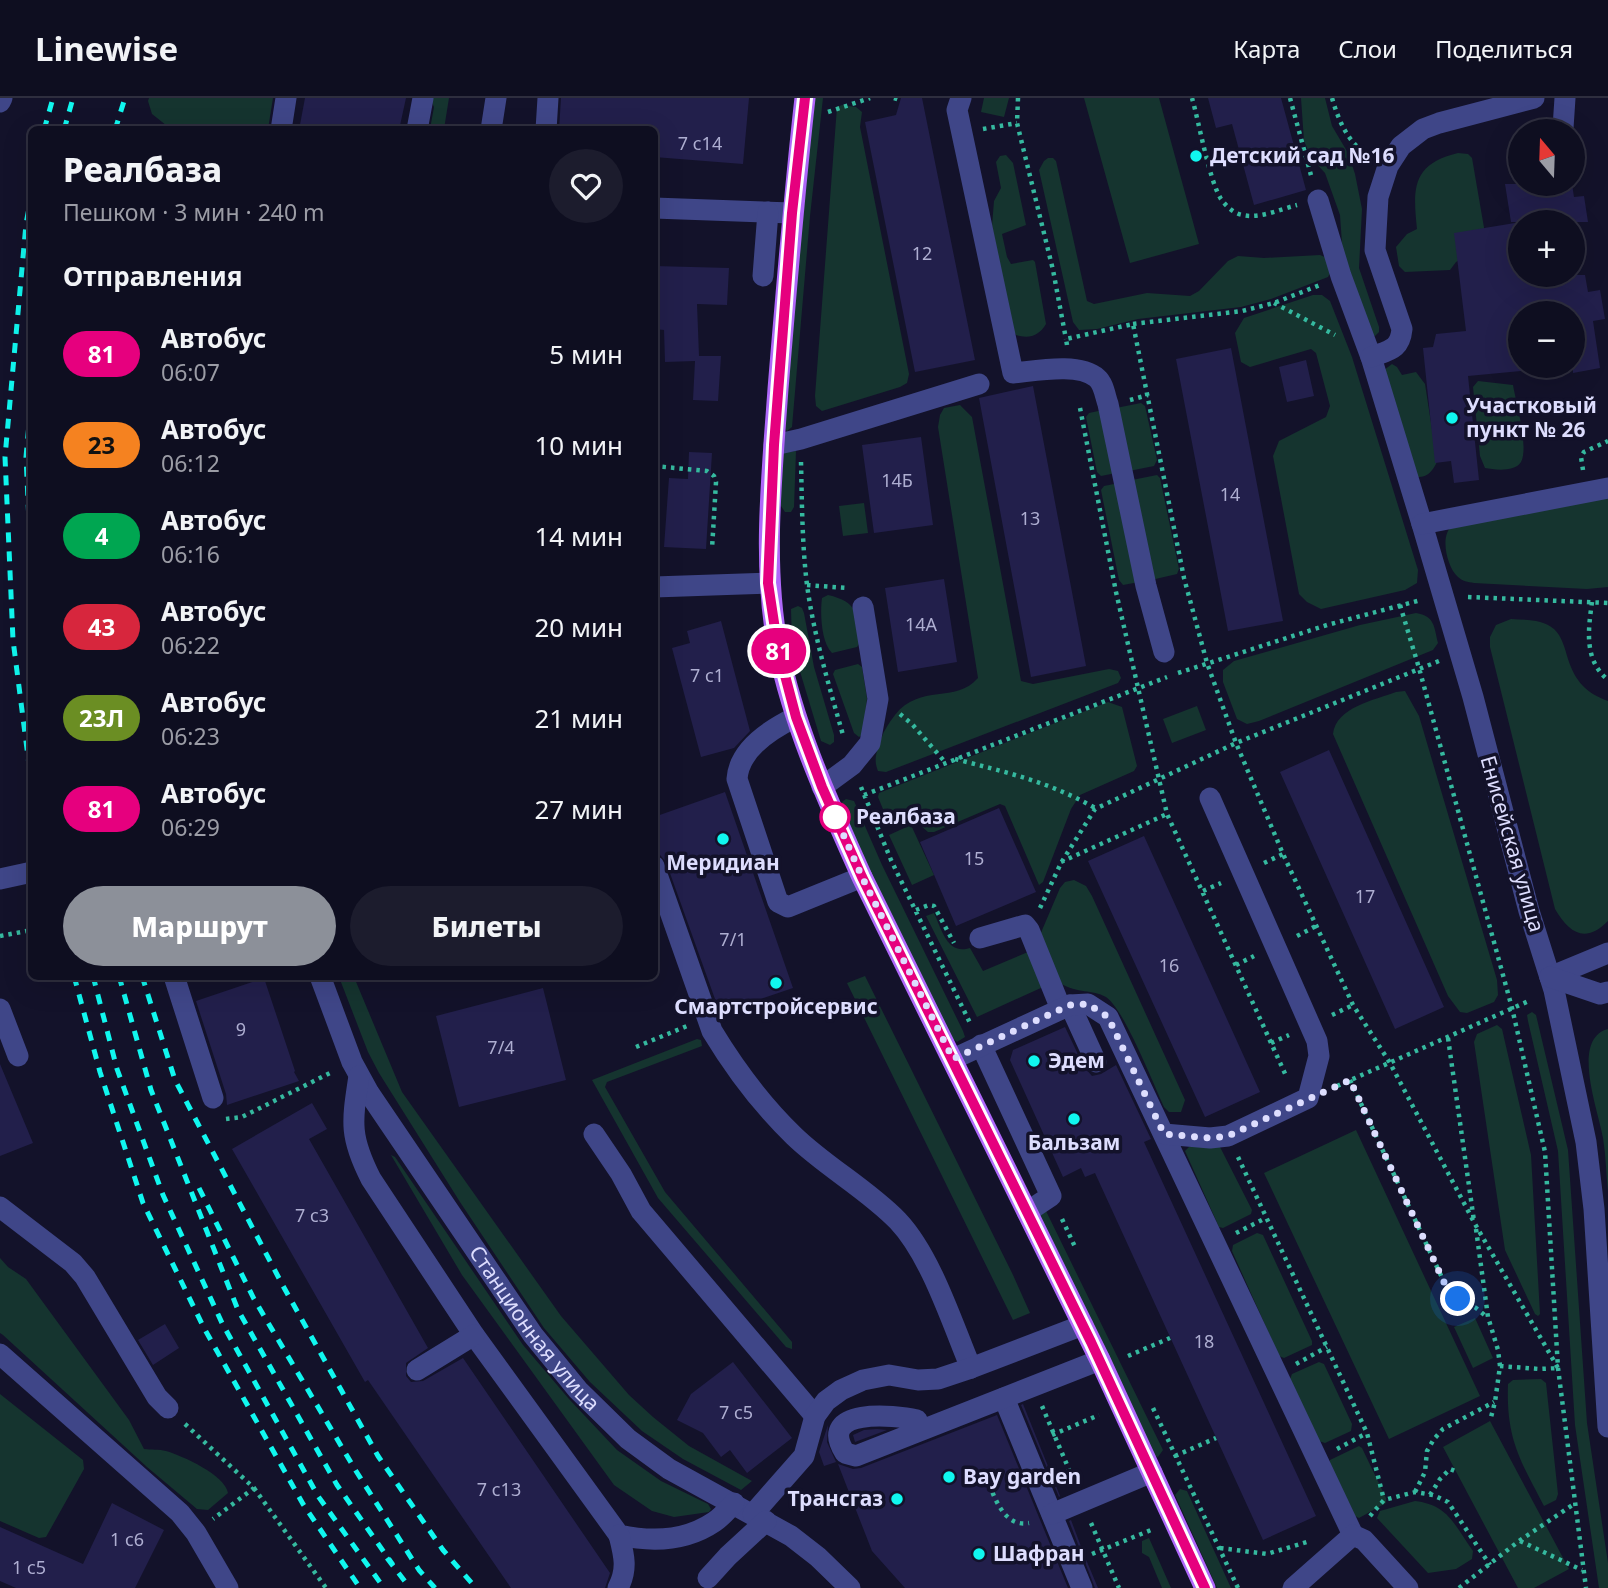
<!DOCTYPE html>
<html lang="ru">
<meta charset="utf-8">
<style>
body{margin:0;font-family:"Noto Sans",sans-serif;background:#1c1c2d;color:#f1f3f6;height:100vh;display:flex;flex-direction:column;font-size:26px;white-space:nowrap}
*{box-sizing:border-box;margin:0}
p{font-size:23px;color:#9b9ca5}
.icon{flex:none;width:38px;height:38px;fill:none;stroke:currentColor;stroke-width:2;stroke-linecap:round;stroke-linejoin:round}
.map{position:relative;flex:1;overflow:hidden}
.drawer{position:absolute;left:28px;top:28px;width:630px;height:854px;display:flex;flex-direction:column;background:#0e0e20;border-radius:10px;box-shadow:0 7px 28px #0002,0 0 0 2px #2e2e3e}
.drawer>*{flex:none}
.badge{padding:0 14px;border-radius:23px;font-size:24px;line-height:46px}
.needle{width:46px;rotate:341deg}
.fabs{position:absolute;left:1508px;top:21px;display:grid;gap:14px}
.fabs a{display:grid;place-items:center;width:77px;height:77px;border-radius:50%;background:#0e0e20;box-shadow:0 7px 28px #0002,0 0 0 2px #2e2e3e;font-size:35px}
.you{position:absolute;width:35px;height:35px;margin:-18px;border:5px solid #fff;border-radius:50%;background:#1a73e8;box-shadow:0 0 0 10px #1a73e833}
.map>.badge{position:absolute;translate:-50% -50%;box-shadow:0 0 0 4px #fff}
h2{padding:0 35px;font-size:26px;line-height:63px}
.round{display:grid;place-items:center;flex:none;width:74px;height:74px;border-radius:37px;background:#1c1c2d}
.overview{display:flex;align-items:center;justify-content:space-between;height:119px;padding:0 35px}
h1{font-size:33px;font-weight:800;line-height:52px}
.primary-button{display:flex;gap:14px;margin-top:auto;padding:14px 35px}
.primary-button a{flex:1;height:80px;border-radius:42px;background:#8c9099;color:#fff;font-size:28px;font-weight:800;line-height:80px;text-align:center}
.primary-button a+a{background:#1c1c2d;color:#f1f3f6}
ul{padding:0;list-style:none}
li{display:flex;align-items:center;gap:21px;height:91px;padding:0 35px}
li div{flex:1}
li b{display:block;font-size:26px}
li em{font-style:normal}
li .badge{min-width:77px;font-weight:700;text-align:center}
header{display:flex;align-items:center;gap:42px;box-sizing:border-box;height:98px;padding:0 35px;background:#0e0e20;border-bottom:2px solid #2e2e3e}
header strong{font-size:33px}
nav{display:flex;gap:38px;margin-inline-start:auto;font-size:24px}
.map>svg:first-child{display:block}
.green{fill:#15342f}
.building{fill:#221f4b}
.lines{fill:none;stroke-linecap:round;stroke-linejoin:round}
.path{stroke:#35b99f;stroke-width:4.5;stroke-dasharray:3.5 5;stroke-linecap:butt}
.minor{stroke:#3f4688;stroke-width:21}
.major{stroke:#af68fa;stroke-width:21}
.rail{stroke:#10f7ef;stroke-width:5;stroke-dasharray:10 9;stroke-linecap:butt}
.line-casing{stroke:#fff;stroke-width:16}
.line{stroke:#e6007e;stroke-width:10}
.walk{stroke:#ddddfe;stroke-width:7;stroke-dasharray:0 12.6}
.poi-dot{fill:#10f7ef;stroke:#13122a;stroke-width:2.5}
.stop-dot{fill:#fff;stroke:#e6007e;stroke-width:3.5}
.labels{text-anchor:middle;stroke-width:7;stroke-linejoin:round;paint-order:stroke}
.number-label{font-size:18px;fill:#aeaed1}
.poi-label{font-size:21px;font-weight:bold;fill:#ddddfe;stroke:#13122a;text-anchor:start}
.stop-label{font-size:21px;font-weight:bold;fill:#ddddfe;stroke:#13122a;text-anchor:start}
.street-label{font-size:21px;fill:#ddddfe;stroke:#13122a}
</style>
<header>
<strong>Linewise</strong>
<nav><a>Карта</a><a>Слои</a><a>Поделиться</a></nav>
</header>
<div class="map">
<svg width="1608" height="1490" viewBox="0 0 1608 1490">
<rect width="100%" height="100%" fill="#13122a"/>
<path class="green" d="M149,0H273L268,31H171L152,16L148,3Z
M430,0H449L444,31H430L434,9Z
M815,0H823L810,118L792,329L787,333L784,330L801,116Z
M984,0H1009L1004,19L981,14Z
M1084,0H1159L1199,146L1130,165Z
M1301,0H1325L1332,28L1348,55L1355,76L1362,111L1359,170L1379,229V234L1375,238L1371,237L1344,174L1340,117L1325,75L1312,61L1304,43Z
M842,7L856,9L862,14L860,29L909,276L907,285L900,289L822,313L816,308L815,298L837,9Z
M1458,55L1468,56L1472,60L1487,147L1456,164L1450,172L1405,174L1399,168L1396,149L1407,136L1417,131C1413,92 1411,66 1458,55Z
M1006,57L1013,65L1026,127L1002,136L1007,159L1011,166L1033,162L1035,164L1046,226C1039,238 1029,241 1016,237L1013,232L992,128L994,103L1001,90L996,64L1000,58Z
M1048,60H1053L1056,63L1087,203L1094,206L1147,195L1190,198L1199,193L1228,163L1238,158L1264,160L1320,157L1327,160L1331,173L1328,179L1271,201L1241,209L1138,221L1097,231L1079,232L1073,224L1039,72L1044,63Z
M1313,197H1322L1330,203L1352,259L1418,472L1417,485L1405,492L1321,511L1307,504L1299,496L1273,358L1279,343L1326,319L1330,308L1316,255L1311,251L1250,269L1241,264L1235,235L1244,220Z
M1392,266L1397,269L1402,277L1416,274L1425,286L1437,364C1432,374 1427,380 1416,379L1384,272Z
M1478,283L1513,287C1516,304 1529,349 1521,364C1515,374 1495,372 1485,370L1480,358L1473,289Z
M1141,305L1145,308L1157,362L1154,368L1129,373L1116,310Z
M960,307L972,319L1021,583L1033,586L1109,571L1118,573L1121,580L1118,585L886,674L878,673C873,661 877,653 881,641C884,632 889,625 895,617C920,585 956,606 978,580L938,329L940,317L944,310Z
M1103,312L1116,375L1101,378L1097,374L1086,319L1089,315Z
M796,353L794,409L791,414H785L779,405L782,355Z
M1157,377L1160,380L1179,471L1177,476L1151,482L1132,382Z
M1119,385L1139,484L1123,487L1119,482L1101,392L1104,388Z
M1608,400V489L1587,491L1474,485C1468,484 1462,483 1458,479C1447,469 1440,439 1451,429Z
M864,405L868,435L843,438L839,408Z
M828,497C858,504 857,516 861,543L857,549L832,555C821,544 820,515 822,500Z
M798,508L802,510L804,515L814,569L834,637V644L830,647L821,643L792,547L791,511Z
M1416,515C1435,518 1434,529 1438,545L1433,552L1259,623L1247,626L1237,621L1223,584V572L1234,563L1360,527Z
M1511,521C1525,522 1543,521 1554,531C1562,538 1565,551 1568,561C1575,583 1586,595 1608,603V823C1585,846 1569,835 1555,811L1490,549V539L1496,527Z
M858,566L862,569L867,600L863,636L859,639L854,635L833,576L835,572Z
M1405,593L1419,618L1497,882L1498,897L1494,904L1467,915L1460,914L1448,898L1333,636C1336,609 1375,602 1396,594Z
M1108,604L1122,609L1137,668L1134,673L1080,697L1071,711L1043,784L1039,787L1005,708L1000,706L934,734H928L913,721L895,729L890,728L878,699L879,695Z
M1197,608L1206,632L1172,645L1163,621Z
M846,701L854,703L882,767L963,933L965,939L957,944L952,940L871,778L842,714V704Z
M911,727L934,777L912,787L889,737Z
M1074,782L1086,788L1092,798L1185,1002L1181,1014H1169L1164,1009C1153,985 1124,911 1106,899C1092,891 1078,896 1060,885L1040,837L1060,790L1065,784Z
M934,815C942,832 947,857 970,850L983,873L1028,854L1043,889L977,919L926,818Z
M865,878L1013,1177L1030,1215L1013,1222L847,885Z
M339,879H354L402,994L561,1218L629,1297L653,1319L689,1348L752,1383L741,1392L683,1361L642,1333L590,1284L544,1230L460,1104L379,975L368,954Z
M1532,914L1536,917L1568,1052L1587,1325L1608,1465V1490H1599L1575,1327L1558,1053L1528,923L1527,917Z
M1497,927L1502,931L1531,1057L1540,1216L1538,1218L1535,1216L1505,1152L1474,944L1477,936Z
M1608,931V1094C1606,1076 1606,1058 1603,1040C1599,1014 1570,941 1608,931Z
M697,941L701,942L702,948L607,984L605,989L665,1094L792,1244V1251L786,1249L658,1100L592,982Z
M1356,1032L1480,1298L1389,1341L1264,1075Z
M1219,1047L1252,1112L1251,1116L1223,1130L1219,1129L1185,1053L1189,1049Z
M391,1057L395,1059L523,1247L569,1301L617,1352L661,1383L708,1406L711,1411L709,1414L674,1419L652,1413L614,1387L462,1177Z
M1046,1113L1163,1352L1158,1359L1152,1357L1039,1116Z
M1257,1135L1263,1137L1312,1243V1247L1284,1260L1279,1258L1232,1153L1233,1147Z
M0,1160L8,1169L26,1181L129,1322L144,1351C151,1352 159,1351 166,1353C183,1358 225,1377 228,1395L208,1412L197,1411L147,1369L3,1237L0,1235Z
M1475,1220L1493,1260L1473,1270L1454,1229Z
M1319,1264L1324,1266L1352,1326L1351,1333L1325,1345L1319,1343L1290,1281L1292,1276Z
M1541,1281L1546,1285L1558,1396L1556,1402L1544,1408C1520,1362 1506,1341 1508,1286L1513,1282Z
M0,1296L83,1362L84,1371L46,1439L39,1440L0,1423Z
M1490,1323L1569,1471L1534,1490H1518L1443,1349Z
M1359,1348L1362,1350L1386,1400V1405L1359,1420L1355,1418L1330,1366V1362Z
M1180,1391L1187,1393L1231,1490H1217L1175,1397Z
M1415,1403C1449,1407 1454,1427 1473,1453L1472,1461L1456,1471L1428,1475L1377,1420L1380,1413Z
M1149,1440L1171,1490H1162L1149,1459L1142,1455V1443Z"/>
<path class="building" d="M305,0H406L399,32H299Z
M561,0H749L743,66L654,59V32H559Z
M901,0H922L975,262L915,274L865,24L896,17Z
M1208,0H1281L1306,92L1254,107L1232,26L1216,30Z
M1505,86H1572L1574,99L1584,98L1588,124H1511Z
M1521,124V177H1585L1588,194L1600,192L1605,221L1593,223L1600,270L1573,275V215H1521V273L1468,278L1479,382L1454,385L1451,363L1435,365L1423,250L1433,249L1436,236L1466,233L1454,135Z
M654,168L729,170L727,207L697,206L699,258H721L718,303L693,302L695,263L665,264L664,232L654,231Z
M1231,250L1283,523L1228,533L1176,261Z
M1306,262L1314,298L1287,304L1279,269Z
M1033,288L1086,568L1031,579L979,300Z
M921,339L933,427L874,435L862,347Z
M689,354L712,355L706,451L664,449L669,380L688,381Z
M944,481L957,564L898,574L885,490Z
M721,523L750,633L734,650L701,659L672,550L690,545L687,533Z
M1329,652L1444,909L1395,931L1280,674Z
M725,694L793,890L720,915L666,764L660,757L654,740V719Z
M999,710L1036,794L956,828L920,744Z
M1144,738L1260,994L1205,1019L1088,763Z
M264,880L295,973L294,974L299,983L227,1007L226,996L196,903Z
M543,890L566,982L459,1009L436,918Z
M1065,929L1084,969L1092,978L1101,976L1116,967L1151,1041L1144,1044L1316,1418L1263,1442L1095,1075L1085,1079L1081,1070L1063,1079L1010,962L1013,952Z
M0,966L33,1045L0,1058Z
M312,1005L327,1031L309,1041L428,1250L406,1265V1278L411,1284L423,1283L463,1260L610,1475L605,1490H511L368,1282L365,1284L232,1051Z
M165,1226L179,1250L153,1267L138,1242Z
M733,1264L792,1340L747,1375L730,1352L721,1359L703,1335L677,1322L691,1296Z
M1023,1306L1060,1398L1059,1399L1021,1307Z
M997,1317L1068,1490H905L872,1453L838,1366L853,1371L861,1370Z
M828,1327L827,1344L836,1364L824,1368L819,1354Z
M864,1332L877,1331L887,1332L855,1344L853,1337Z
M112,1405L164,1432L135,1490H16L0,1483V1429L83,1466Z
M1071,1422L1085,1459L1098,1490H1095L1069,1423Z"/>
<g class="lines">
<path class="path" d="M894,0L900,2
M1018,0L1017,25L1053,172L1066,241
M1192,0C1199,24 1209,82 1221,101C1226,108 1234,116 1243,117C1259,121 1281,111 1297,107
M1290,0L1312,81
M1332,0C1339,24 1348,44 1368,58
M828,14L870,0
M983,31L1017,25
M1274,205L1335,237
M1133,226L1242,213L1274,205L1320,187
M1067,247L1066,241L1133,226L1184,480L1207,565L1236,645L1283,756L1353,907L1390,965L1475,1126L1558,1270
M1130,302L1148,297
M1080,310L1116,494L1167,716L1287,980
M801,364C802,405 802,446 807,487C814,538 829,588 843,637
M654,368L707,373L714,378L716,384L712,451
M1583,372L1581,359L1584,354L1608,343
M807,487L847,490
M1468,499L1608,505
M1592,504C1588,533 1584,562 1608,582
M1400,507L1419,570L1512,910L1545,1054L1558,1270L1586,1490
M1178,575L1327,527L1421,502
M900,616L912,626L945,664
M955,661C1005,674 1050,684 1095,710
M861,689L891,762L970,925
M864,697L1167,579
M1061,764L1167,716
M1264,765L1283,756
M1203,793L1221,785
M1040,810L1061,765L1095,711L1236,645L1439,563
M916,812L929,807L934,808L954,845
M0,838L32,832
M1297,838L1316,828
M1236,867L1254,858
M1332,917L1353,907
M1448,940L1474,1123
M1271,945L1289,937
M636,949L687,928
M1350,982L1444,1184L1458,1201L1476,1210L1487,1219
M1337,988L1531,902
M226,1021L242,1019L332,974
M1238,1059L1367,1335L1384,1402
M1062,1121L1076,1151
M1476,1131L1488,1219L1498,1252L1500,1268L1495,1304L1490,1323
M1236,1135L1266,1120
M1128,1258L1170,1240
M1296,1266L1327,1249
M1500,1268L1539,1271L1558,1270
M1042,1308L1073,1381
M1153,1310L1238,1490
M185,1326L254,1390L213,1421
M1052,1337L1099,1317
M1337,1351L1367,1335
M1175,1358L1216,1340
M986,1379C994,1397 1003,1430 1029,1425
M254,1390L326,1490
M1415,1394L1425,1374L1427,1353L1434,1341L1443,1331L1494,1304
M1430,1397L1440,1381L1450,1371L1455,1373
M1370,1418L1384,1402L1415,1394L1433,1397L1448,1404L1490,1467
M1091,1425L1119,1490
M1520,1443L1582,1472
M1220,1450L1267,1456L1307,1444
M1092,1456L1151,1432
M1459,1490L1519,1443L1574,1406"/>
<g class="minor">
<path d="M961,0L957,12L1013,275C1035,273 1079,264 1097,280C1104,286 1105,298 1108,306L1146,488L1164,554"/>
<path d="M0,4L2,0"/>
<path d="M1563,30L1565,0"/>
<path d="M281,32L286,0"/>
<path d="M417,32L423,0"/>
<path d="M491,32L496,0"/>
<path d="M546,32L548,0"/>
<path d="M1318,102L1341,178L1371,259L1422,426L1473,599L1529,813L1554,892L1586,1044L1594,1111L1608,1329"/>
<path d="M654,110L792,115"/>
<path d="M763,178L768,114"/>
<path d="M1371,259C1389,252 1400,252 1402,231L1375,152L1378,99L1388,68L1401,48L1423,31L1439,25L1534,0"/>
<path d="M774,347L801,341L979,286"/>
<path d="M1422,426L1608,390"/>
<path d="M654,489L768,485"/>
<path d="M796,619C771,631 739,651 737,681L778,804L788,809L862,779"/>
<path d="M822,689L852,667L870,645L878,601L863,509"/>
<path d="M654,768L712,933C735,971 762,1007 794,1038C826,1069 867,1091 898,1123C931,1158 952,1225 971,1270"/>
<path d="M0,781L32,774"/>
<path d="M980,840L1025,827L1029,832L1061,911"/>
<path d="M174,878L213,1000"/>
<path id="s1" d="M320,878L352,964L369,995L533,1237L578,1292L628,1341L669,1371L791,1438L818,1459L850,1490"/>
<path d="M1550,879L1608,855"/>
<path d="M1550,879L1600,896L1608,894"/>
<path d="M1070,907L1096,964"/>
<path d="M0,911L18,958"/>
<path d="M981,947L1051,1098L1027,1114"/>
<path d="M953,961L1070,907L1088,906L1108,919L1353,1437"/>
<path d="M359,978C352,1024 349,1038 371,1081L474,1237L619,1437C651,1444 686,1443 714,1424C722,1419 728,1411 734,1405"/>
<path d="M594,1036L621,1076L641,1113L815,1318"/>
<path d="M1164,1036L1210,1040L1228,1038L1308,1000L1319,958L1317,943L1210,700"/>
<path d="M0,1109L73,1165L85,1179L157,1299L168,1310"/>
<path d="M0,1256L180,1415L196,1435L228,1490"/>
<path d="M417,1272L474,1237"/>
<path d="M1004,1300L1082,1490"/>
<path d="M917,1322C895,1317 816,1309 845,1355L856,1358L1100,1262"/>
<path d="M753,1416L804,1358L815,1318L826,1303L841,1292L863,1282L889,1277L918,1282L938,1281L971,1270L1083,1227"/>
<path d="M1052,1416L1152,1374"/>
<path d="M708,1480L728,1458L766,1423"/>
<path d="M618,1490C628,1471 624,1457 619,1437"/>
<path d="M1293,1490L1353,1437L1364,1442L1408,1490"/>
</g>
<path class="major" d="M805,0C794,97 786,194 778,291C772,377 762,465 778,550C794,630 829,705 862,779L1100,1262L1205,1490"/>
<path class="rail" d="M44,32L53,0
M64,32L73,0
M115,32L125,0
M32,94L26,126L5,359L13,542L32,690
M32,293L26,359L32,489
M74,878L100,974L143,1105L204,1230L303,1406L360,1490
M93,878L117,971L163,1097L222,1225L318,1398L384,1490
M119,878L151,992L238,1212L337,1387L393,1467
M142,878L175,982L282,1186L378,1358L443,1452L476,1490
M199,1090L254,1201L356,1373L419,1472L435,1490
M387,1460L410,1490"/>
</g>
<g class="lines">
<g class="line-casing">
<path id="line" d="M805,0L792,115L774,347L768,485L778,551L796,619L822,689L862,779L1091,1244L1205,1490"/>
</g>
<use href="#line" class="line"/>
<path class="walk" d="M835,719L832,711L862,779L953,961L1070,907L1088,906L1108,919L1164,1036L1210,1040L1228,1038L1350,982L1444,1184L1458,1201"/>
</g>
<g class="poi-dot">
<circle cx="1196" cy="58" r="7"/>
<circle cx="1452" cy="320" r="7"/>
<circle cx="723" cy="741" r="7"/>
<circle cx="776" cy="885" r="7"/>
<circle cx="1034" cy="963" r="7"/>
<circle cx="1074" cy="1021" r="7"/>
<circle cx="949" cy="1379" r="7"/>
<circle cx="897" cy="1401" r="7"/>
<circle cx="979" cy="1456" r="7"/>
</g>
<circle class="stop-dot" cx="835" cy="719" r="14"/>
<g class="labels">
<g class="number-label">
<text x="700" y="52">7 с14</text>
<text x="922" y="162">12</text>
<text x="897" y="389">14Б</text>
<text x="1230" y="403">14</text>
<text x="1030" y="427">13</text>
<text x="921" y="533">14А</text>
<text x="707" y="584">7 с1</text>
<text x="974" y="767">15</text>
<text x="1365" y="805">17</text>
<text x="733" y="848">7/1</text>
<text x="1169" y="874">16</text>
<text x="241" y="938">9</text>
<text x="501" y="956">7/4</text>
<text x="312" y="1124">7 с3</text>
<text x="1204" y="1250">18</text>
<text x="736" y="1321">7 с5</text>
<text x="499" y="1398">7 с13</text>
<text x="127" y="1448">1 с6</text>
<text x="29" y="1476">1 с5</text>
</g>
<g class="poi-label">
<text x="1210" y="65">Детский сад №16</text>
<text x="1466" y="315">Участковый<tspan x="1466" dy="24">пункт № 26</tspan></text>
<text x="723" y="772" text-anchor="middle">Меридиан</text>
<text x="776" y="916" text-anchor="middle">Смартстройсервис</text>
<text x="1048" y="970">Эдем</text>
<text x="1074" y="1052" text-anchor="middle">Бальзам</text>
<text x="963" y="1386">Bay garden</text>
<text x="883" y="1408" text-anchor="end">Трансгаз</text>
<text x="993" y="1463">Шафран</text>
</g>
<g class="stop-label">
<text x="856" y="726">Реалбаза</text>
</g>
<g class="street-label">
<text transform="translate(1512 746) rotate(74)" y="7">Енисейская улица</text>
<text dy="7" stroke="none"><textPath href="#s1" startOffset="415">Станционная улица</textPath></text>
</g>
</g>
</svg>
<div class="fabs">
<a><svg class="needle" viewBox="-14 -14 28 28"><path d="M0-13l5 13h-10z" fill="#e53935"/><path d="M0 13l5-13h-10z" fill="#9b9ca5"/></svg></a>
<a>+</a>
<a>−</a>
</div>
<div class="you" style="left:1458px;top:1201px"></div>
<b class="badge" style="left:779px;top:553px;background:#e6007e;color:#fff">81</b>
<section class="drawer">
<div class="overview"><div><h1>Реалбаза</h1><p>Пешком · 3 мин · 240 m</p></div><a class="round"><svg class="icon" aria-label="heart" viewBox="0 0 24 24"><path d="M12 20l-8-8c-3-5 5-10 8-4 3-6 11-1 8 4z"/></svg></a></div>
<h2>Отправления</h2>
<ul>
<li><span class="badge" style="background:#e6007e;color:#fff">81</span><div><b>Автобус</b><p>06:07</p></div><em>5 мин</em></li>
<li><span class="badge" style="background:#f58220;color:#111">23</span><div><b>Автобус</b><p>06:12</p></div><em>10 мин</em></li>
<li><span class="badge" style="background:#00a651;color:#fff">4</span><div><b>Автобус</b><p>06:16</p></div><em>14 мин</em></li>
<li><span class="badge" style="background:#d7263d;color:#fff">43</span><div><b>Автобус</b><p>06:22</p></div><em>20 мин</em></li>
<li><span class="badge" style="background:#6b8e23;color:#fff">23Л</span><div><b>Автобус</b><p>06:23</p></div><em>21 мин</em></li>
<li><span class="badge" style="background:#e6007e;color:#fff">81</span><div><b>Автобус</b><p>06:29</p></div><em>27 мин</em></li>
</ul>
<div class="primary-button"><a>Маршрут</a><a>Билеты</a></div>
</section>
</div>
